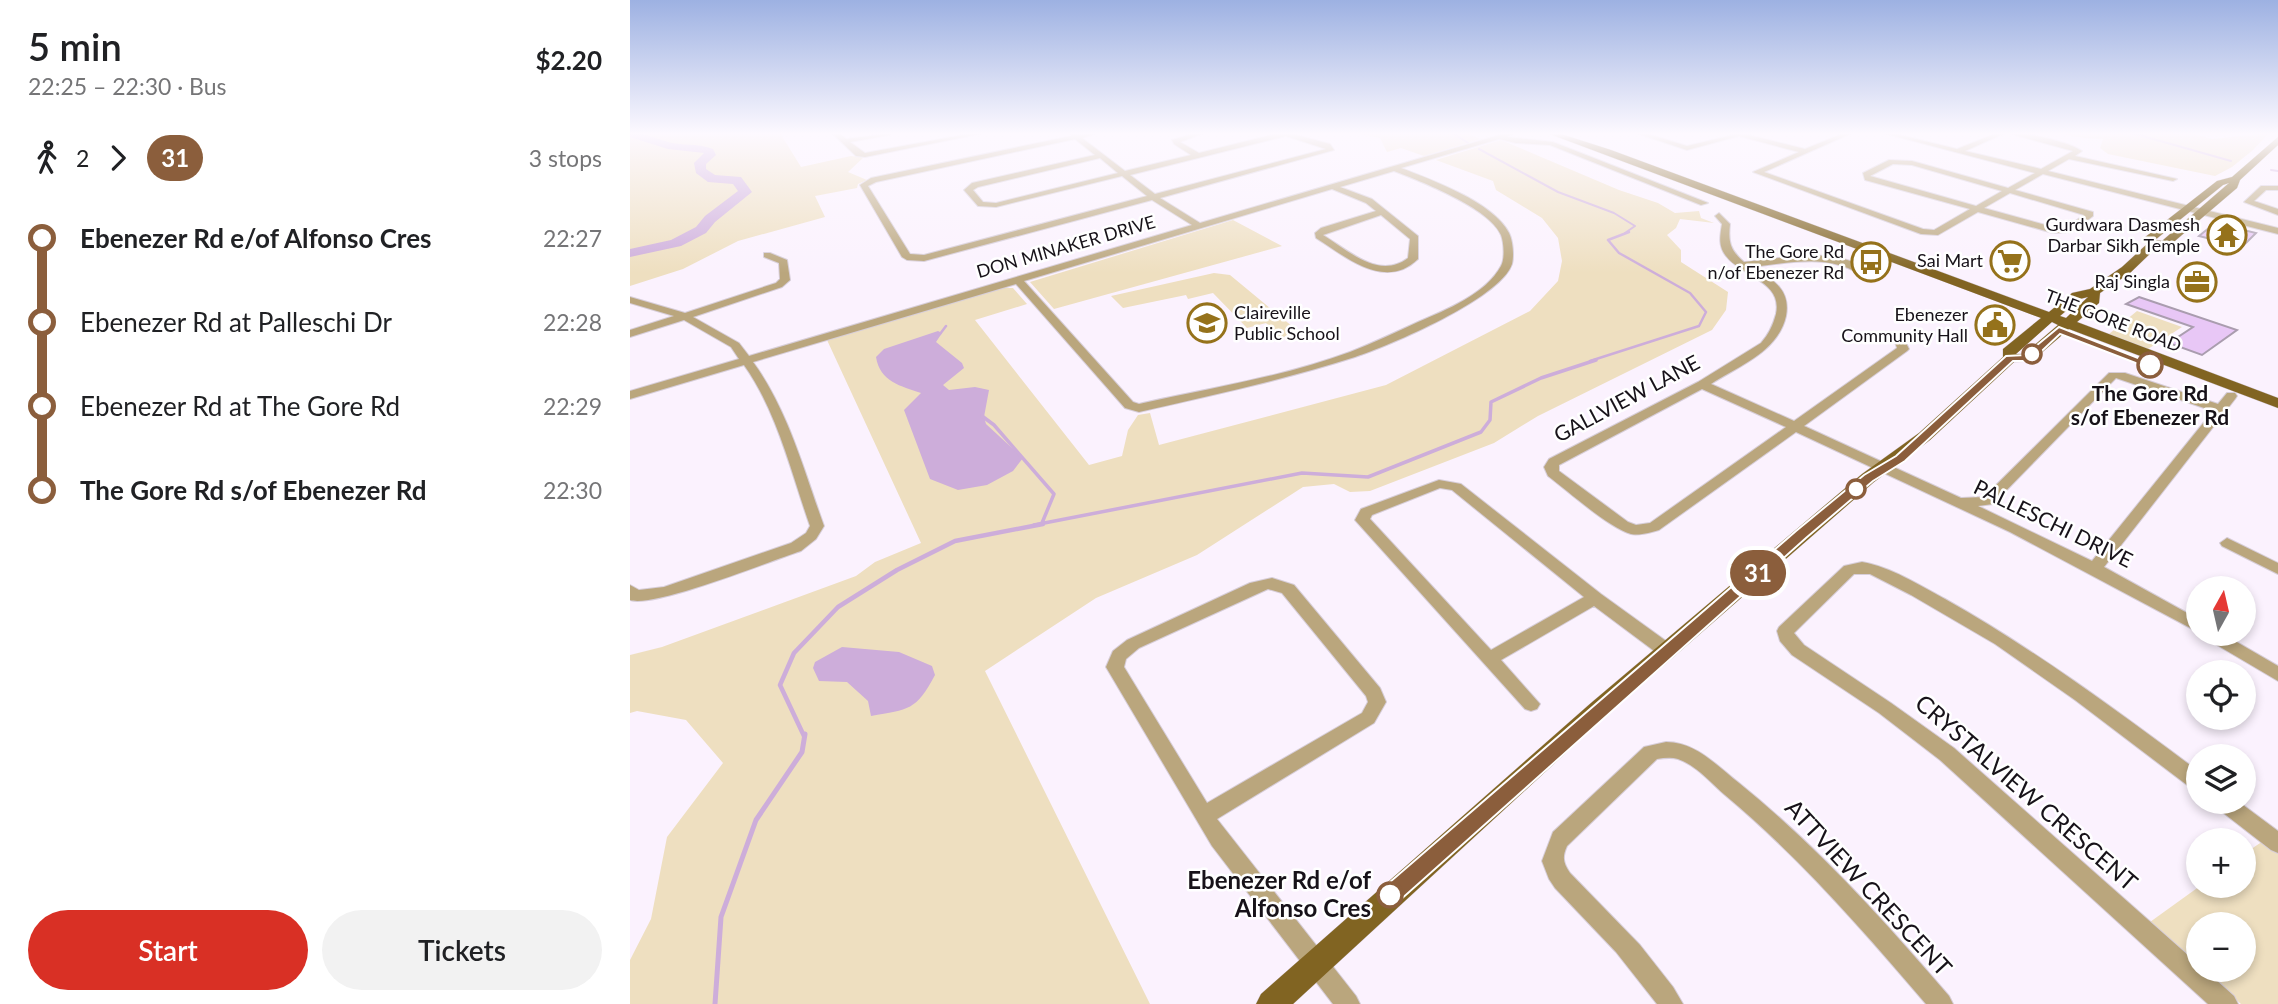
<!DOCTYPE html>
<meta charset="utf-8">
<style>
body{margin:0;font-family:Lato,sans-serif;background:#f2f2f2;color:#202124;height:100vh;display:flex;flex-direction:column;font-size:26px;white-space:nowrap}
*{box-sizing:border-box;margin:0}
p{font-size:23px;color:#757577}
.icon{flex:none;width:38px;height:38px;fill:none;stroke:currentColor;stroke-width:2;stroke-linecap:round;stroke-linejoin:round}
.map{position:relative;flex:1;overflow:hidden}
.drawer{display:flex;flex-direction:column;background:#fff;width:630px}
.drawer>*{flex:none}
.badge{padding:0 14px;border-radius:23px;font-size:24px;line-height:46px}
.needle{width:46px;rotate:8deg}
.controls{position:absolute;left:1556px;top:576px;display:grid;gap:14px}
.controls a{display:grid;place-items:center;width:70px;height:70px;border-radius:50%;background:#fff;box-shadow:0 4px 10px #0003;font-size:35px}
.map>.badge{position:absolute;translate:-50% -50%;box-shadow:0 0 0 4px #fff}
.legs{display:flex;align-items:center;gap:10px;height:77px;padding:0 28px;font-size:23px}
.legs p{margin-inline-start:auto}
.headline{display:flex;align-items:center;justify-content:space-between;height:119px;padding:0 28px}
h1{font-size:38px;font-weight:600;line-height:52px}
.action{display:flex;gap:14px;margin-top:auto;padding:14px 28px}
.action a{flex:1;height:80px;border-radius:42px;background:#d93025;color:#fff;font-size:28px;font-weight:600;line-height:80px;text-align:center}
.action a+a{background:#f2f2f2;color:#202124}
ul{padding:0 28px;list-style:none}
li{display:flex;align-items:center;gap:24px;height:84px;font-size:26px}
li i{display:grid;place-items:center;width:10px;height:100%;margin:0 9px;background:currentColor}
li i::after{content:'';width:18px;height:18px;margin:-9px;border:5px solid;border-radius:50%;background:#fff}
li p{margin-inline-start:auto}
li:first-child i{background:linear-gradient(#0000 50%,currentColor 0)}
li:last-child i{background:linear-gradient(currentColor 50%,#0000 0)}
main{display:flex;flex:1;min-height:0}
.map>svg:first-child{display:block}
.green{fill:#eedfc0}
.water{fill:#cdadda}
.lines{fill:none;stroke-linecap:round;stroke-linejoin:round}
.stream-far4{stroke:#cdadda;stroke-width:2}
.stream-far3{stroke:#cdadda;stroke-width:2.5}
.stream-far2{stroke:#cdadda;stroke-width:3.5}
.stream-far1{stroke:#cdadda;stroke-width:4.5}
.stream{stroke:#cdadda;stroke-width:5}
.river{fill:#cdadda;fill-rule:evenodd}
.building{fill:#e8c7f6;stroke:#aa9daf;stroke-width:2}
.minor-casing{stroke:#d7ced9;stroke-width:2}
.major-casing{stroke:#d7ced9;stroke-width:1}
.minor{fill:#baa67d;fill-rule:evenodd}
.major{fill:#816422;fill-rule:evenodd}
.line-1{fill:#8b5e3c;stroke:#fff;stroke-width:2}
.stop-1-dot{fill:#fff;stroke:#8b5e3c;stroke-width:3.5}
.labels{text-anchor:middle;stroke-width:5;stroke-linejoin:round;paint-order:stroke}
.far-poi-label{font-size:18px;fill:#171219;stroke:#fff;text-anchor:end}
.far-street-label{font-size:18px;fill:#171219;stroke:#fff}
.stop-label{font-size:21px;font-weight:bold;fill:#171219;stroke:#fff}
.street-label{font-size:21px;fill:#171219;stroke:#fff}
.near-street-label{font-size:24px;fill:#171219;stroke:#fff}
.near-stop-label{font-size:24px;font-weight:bold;fill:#171219;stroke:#fff;text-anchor:end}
</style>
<main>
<section class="drawer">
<div class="headline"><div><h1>5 min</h1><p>22:25 – 22:30 · Bus</p></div><b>$2.20</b></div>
<div class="legs"><svg class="icon" aria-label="walk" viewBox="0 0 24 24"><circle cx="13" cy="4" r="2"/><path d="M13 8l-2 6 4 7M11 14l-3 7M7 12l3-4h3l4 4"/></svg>2<svg class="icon" aria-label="forward" viewBox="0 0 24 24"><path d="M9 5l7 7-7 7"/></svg><b class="badge" style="background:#8b5e3c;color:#fff">31</b><p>3 stops</p></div>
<ul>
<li><i style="color:#8b5e3c"></i><b>Ebenezer Rd e/of Alfonso Cres</b><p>22:27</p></li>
<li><i style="color:#8b5e3c"></i><span>Ebenezer Rd at Palleschi Dr</span><p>22:28</p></li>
<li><i style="color:#8b5e3c"></i><span>Ebenezer Rd at The Gore Rd</span><p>22:29</p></li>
<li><i style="color:#8b5e3c"></i><b>The Gore Rd s/of Ebenezer Rd</b><p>22:30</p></li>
</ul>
<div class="action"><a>Start</a><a>Tickets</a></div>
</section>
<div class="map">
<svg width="1648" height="1004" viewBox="0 0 1648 1004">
<rect width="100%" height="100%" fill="#fbf2fe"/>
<path class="green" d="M27,133H150L171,167L221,156L234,157L218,172L237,180L228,184L227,188L185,196L195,217L108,241L53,269L0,286V137Z
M725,133H835L851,139L794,156L771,148L757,152L750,138Z
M1428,133H1561L1582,139L1639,133L1623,150L1602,167L1585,176L1478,154L1470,148L1473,139L1454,138Z
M871,140L989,190L1028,203L1045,213L1069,211L1071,218L1084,223L1050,219L1046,228L1037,235L1051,250V262L1098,292L1096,310L1082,330L908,416L864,443L740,491L720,492L704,484L673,487L567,555L466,598L355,671L520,1004H0V960L21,919L37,837L93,763L56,720L7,711L0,713V655L32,647L226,576L245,562L291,543L197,340L374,288H383L397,304L345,320L459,465L492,456L498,430L508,415L520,413L529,445L756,385L900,311L928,281L932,261L928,238L912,218L866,190L863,181L806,160Z
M603,220L652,246L424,309L400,282Z
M584,273L600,275L663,327L662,333L650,339L647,336L654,333L650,330L644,331L636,323L617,328L583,293L558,299L556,295L493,308L481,296Z
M1507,311L1552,327L1518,349L1479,334Z
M1633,841L1648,853V1004H1611L1573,970H1614V924H1568V965L1520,922L1570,886H1614V854Z"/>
<path class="water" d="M308,331L312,333L306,342L332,363L334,368L313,385L319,390L345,387L359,390L354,417L356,424L393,458L383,471L357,485L328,490L300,479L274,410L291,393C271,386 250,382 246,357L254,349Z
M212,647L269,652L302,666L305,675C286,711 279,709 241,716L238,701L217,682L189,681L183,668L185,662Z"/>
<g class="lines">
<path class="stream-far4" d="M823,133L838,143
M1502,133L1601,161
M849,149L928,192L984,213L1005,226L995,233
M1641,170L1648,171"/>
<path class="stream-far3" d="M310,334L316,326
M960,361L1069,326L1076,312L1060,293L989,253L978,240L999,232"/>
<path class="stream-far2" d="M352,416L364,425L424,494L412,523
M404,525L672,473L738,477L851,432L860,420L861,402L911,378L966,360"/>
<path class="stream-far1" d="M174,736L150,685L164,653L208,607L267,570L325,541L413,524"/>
<path class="stream" d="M85,1004L91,917L126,820L172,752L175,734"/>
<path class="river" d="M0,133C14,133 25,138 38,142C53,146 68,143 83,149L86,155L76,164V169L85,175L111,177L122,192L85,222L76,233L51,246L0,257V249L41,240L66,227L75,216L108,191L103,184L78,182L66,173L64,163L74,153L38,149L0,137Z"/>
</g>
<path class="building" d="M1585,223L1626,233L1612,247L1569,236Z
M1509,297L1607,330L1572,355L1539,343L1563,327L1496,304Z"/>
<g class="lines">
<g class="minor-casing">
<path id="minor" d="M202,133H209L216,139L262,133L259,135L220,142L235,153L343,133H354L235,157L226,156Z
M441,133L448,135L468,133L452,138L495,171L561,155L544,144L542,140L565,133H574L550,142L569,153L649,133H659L700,144L704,150L530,198L570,223L876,133H885L877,137L923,142L1078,203L1071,205L920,145L886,143L869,139L771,168C802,180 863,202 879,233C883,241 884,256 882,264C871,298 759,346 725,357C654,380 581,395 509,412L495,408L386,284L123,362C158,410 174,471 194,526L186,539L171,551C140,561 25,608 0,600V585L9,590L34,587L161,543L176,533L180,526C161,472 147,411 114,365L0,399V391L109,359L101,347L54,320L0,337V330L44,316L0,303V297L55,313L146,283L150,279L149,263L134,257V253H140L157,260L160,280L152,287L63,317L109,343L119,356L562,225L522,200L294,261L277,260L272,257L230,185L241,178L441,136ZM656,136L696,149L525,194L500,175ZM445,139L465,155L342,183L334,190L348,206L366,207L492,176L517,196L294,255L280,254L238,186L246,182ZM470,158L488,173L366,203L353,202L343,190L348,187ZM764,171C790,181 860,208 871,235C874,243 875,259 871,266C856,294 816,310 788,322C766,332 743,343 720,352C653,377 579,388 509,404L503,402L394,281L702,189L736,203L746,211L691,228L685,233L686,238C716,257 755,291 788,259V236L742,199L710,187ZM751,215L780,239L778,258C749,280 719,251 693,235Z
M1006,133H1015L1057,146L1111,133L1175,149L1214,133H1222L1134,172L1293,229L1304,230L1340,209L1235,180L1233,173L1259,160L1282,161L1378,188L1405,173L1253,133H1262L1327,149L1367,133H1375L1335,151L1411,169L1443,151L1378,133C1394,132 1438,141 1452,151L1445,156L1547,179L1543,181L1439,159L1418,171L1648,228V234L1413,174L1385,190L1463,212V216L1442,232L1423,233L1348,212L1308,235L1291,234L1123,172L1169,152L1109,136L1057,150ZM1263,164L1282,165L1372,191L1346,206L1240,176ZM1380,193L1454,215L1437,227H1423L1354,208Z
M1631,186H1648V190H1636L1624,201L1648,209V215L1614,202Z
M1089,213L1100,224C1098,242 1100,250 1114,262C1158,258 1213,243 1249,279L1241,281C1202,252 1166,262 1122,267C1142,279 1161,289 1156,316C1148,352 1109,366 1081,384L1164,421L1267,348L1264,339L1269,336L1273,337L1279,349L1277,351L1174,426L1331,498L1354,497L1479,373H1495L1588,404L1597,393H1605L1607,396L1605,399L1474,567L1568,619V632L1380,532L1166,432L1029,530C1021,532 1010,536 1001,534C979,528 938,491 918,476L914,467L919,459L1068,382L1131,343C1139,334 1143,325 1146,314C1153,281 1112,277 1096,256C1088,246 1090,236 1092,224L1085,216ZM1486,378L1583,411L1462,561L1348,506L1363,504ZM1072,389L1156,427L1020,523L1006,525L998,522L929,471V465Z
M809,480L831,484L971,594L1043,646L1045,651L1043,656L1037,657L1031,656L964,606L871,660L910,704L907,709L901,711L895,709L725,520L731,509ZM810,488L822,490L954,597L861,650L740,519L742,515Z
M1597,538L1648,563V574L1592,546L1590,543Z
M1232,562C1261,567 1289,585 1315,599C1404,649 1486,710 1568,771V790L1561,788L1445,700L1365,644L1281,595L1240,574H1224L1164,633L1174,645L1261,703L1324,748L1568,964V970H1575L1604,996L1608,1004H1578L1310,760L1249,713L1162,655L1150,641L1147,631L1149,627L1214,566Z
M642,578L664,585L750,688L756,702L744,723L587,819L726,996L730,1004H703L582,846L476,667L483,651L497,640L620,583ZM638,589L652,593L736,696L738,702L732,713L577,803L494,667L496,659L509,648Z
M1573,634H1593L1648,666V681L1575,638Z
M1036,742C1066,742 1087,766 1109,783C1187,846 1254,920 1319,996L1323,1004H1296C1233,930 1169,857 1095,795C1081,783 1066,765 1048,759C1041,757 1034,758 1027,759L937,846C932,857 933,863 940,873L1010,945L1043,987L1053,1004H1027L986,952L925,888L919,879L912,861L923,832L1014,747Z
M1584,802H1609L1648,831V853L1641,850L1587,808Z"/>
</g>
<g class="major-casing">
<path id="major" d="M917,133H928L981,150L1419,312L1442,293L1460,289L1492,267L1517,244L1512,240L1514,238L1587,181L1602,177L1648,137V145L1610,180L1607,188L1539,246L1527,247L1500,273L1470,293L1469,303L1447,322L1648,398V408L1439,329L1402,361L1384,362L1300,440L1244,482L977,715L663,1004H626L631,994L961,703L1232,474L1289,433L1373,357V349L1411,318ZM1599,183L1532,241L1525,240L1593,185ZM1458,297L1436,318L1430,316L1450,299ZM1422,322L1428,325L1394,354H1386Z"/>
</g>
<use href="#minor" class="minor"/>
<use href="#major" class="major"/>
</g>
<linearGradient id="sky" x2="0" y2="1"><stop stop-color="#9db1e2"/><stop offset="0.49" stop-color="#fdf9ff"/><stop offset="1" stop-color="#fdf9ff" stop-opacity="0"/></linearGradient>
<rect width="1648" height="273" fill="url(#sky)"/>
<path class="line-1" d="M1429,327L1526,365L1516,367L1430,334L1401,361H1383L1275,461L1243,481L1176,538L768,902L760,905L753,902L750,895L753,888L1166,531L1234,475L1266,456L1376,356L1395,355Z"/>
<defs>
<g id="temple-ring" transform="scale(2.0125)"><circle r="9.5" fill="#fff" stroke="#95721b" stroke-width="1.5"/><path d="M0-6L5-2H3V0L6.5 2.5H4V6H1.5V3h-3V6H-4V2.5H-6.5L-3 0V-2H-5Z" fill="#95721b"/></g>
<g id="supermarket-ring" transform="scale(2.0125)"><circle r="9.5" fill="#fff" stroke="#95721b" stroke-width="1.5"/><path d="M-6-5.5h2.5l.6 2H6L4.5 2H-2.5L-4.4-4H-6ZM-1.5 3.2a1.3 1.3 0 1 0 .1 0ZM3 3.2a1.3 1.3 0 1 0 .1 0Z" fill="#95721b"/></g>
<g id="bus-ring" transform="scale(2.0125)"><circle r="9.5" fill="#fff" stroke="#95721b" stroke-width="1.5"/><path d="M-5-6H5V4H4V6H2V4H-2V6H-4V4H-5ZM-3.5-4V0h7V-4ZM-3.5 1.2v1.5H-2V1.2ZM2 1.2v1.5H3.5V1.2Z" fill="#95721b"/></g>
<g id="office-ring" transform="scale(2.0125)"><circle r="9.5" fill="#fff" stroke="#95721b" stroke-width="1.5"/><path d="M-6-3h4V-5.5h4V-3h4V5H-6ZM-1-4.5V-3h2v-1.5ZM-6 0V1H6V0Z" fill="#95721b"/></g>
<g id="school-ring" transform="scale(2.0125)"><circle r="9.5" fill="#fff" stroke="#95721b" stroke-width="1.5"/><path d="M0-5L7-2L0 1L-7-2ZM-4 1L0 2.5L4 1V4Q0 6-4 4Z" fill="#95721b"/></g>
<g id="civic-ring" transform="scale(2.0125)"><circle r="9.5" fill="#fff" stroke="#95721b" stroke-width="1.5"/><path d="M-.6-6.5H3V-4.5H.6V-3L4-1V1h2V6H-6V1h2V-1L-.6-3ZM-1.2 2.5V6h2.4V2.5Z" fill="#95721b"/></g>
</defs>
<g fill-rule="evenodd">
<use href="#temple-ring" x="1597" y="235"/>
<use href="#supermarket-ring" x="1380" y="261"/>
<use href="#bus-ring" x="1241" y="262"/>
<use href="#office-ring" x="1567" y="282"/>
<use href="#school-ring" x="577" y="323"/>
<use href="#civic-ring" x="1365" y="325"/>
</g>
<g class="stop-1-dot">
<circle cx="1402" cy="354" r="9"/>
<circle cx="1520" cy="365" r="12"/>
<circle cx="1226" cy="489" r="9"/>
<circle cx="760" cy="895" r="12"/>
</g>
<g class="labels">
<g class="far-poi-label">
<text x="1570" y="231">Gurdwara Dasmesh<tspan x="1570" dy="21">Darbar Sikh Temple</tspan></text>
<text x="1214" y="258">The Gore Rd<tspan x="1214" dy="21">n/of Ebenezer Rd</tspan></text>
<text x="1353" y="267">Sai Mart</text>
<text x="1540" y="288">Raj Singla</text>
<text x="604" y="319" text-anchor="start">Claireville<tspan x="604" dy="21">Public School</tspan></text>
<text x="1338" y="321">Ebenezer<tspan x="1338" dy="21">Community Hall</tspan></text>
</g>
<g class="far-street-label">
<text transform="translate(436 247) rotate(-16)" y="6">DON MINAKER DRIVE</text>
<text transform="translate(1483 321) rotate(21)" y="6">THE GORE ROAD</text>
</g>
<g class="stop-label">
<text x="1520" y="401">The Gore Rd<tspan x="1520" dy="24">s/of Ebenezer Rd</tspan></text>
</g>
<g class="street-label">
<text transform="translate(997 399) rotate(-28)" y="7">GALLVIEW LANE</text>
<text transform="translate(1423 524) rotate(26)" y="7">PALLESCHI DRIVE</text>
</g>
<g class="near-street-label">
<text transform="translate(1396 793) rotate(41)" y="8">CRYSTALVIEW CRESCENT</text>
<text transform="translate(1238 888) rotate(47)" y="8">ATTVIEW CRESCENT</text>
</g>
<g class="near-stop-label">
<text x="741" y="889">Ebenezer Rd e/of<tspan x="741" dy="28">Alfonso Cres</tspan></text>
</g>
</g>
</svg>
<div class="controls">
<a><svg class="needle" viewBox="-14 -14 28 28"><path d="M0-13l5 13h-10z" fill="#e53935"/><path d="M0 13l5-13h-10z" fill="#757577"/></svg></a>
<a><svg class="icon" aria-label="locate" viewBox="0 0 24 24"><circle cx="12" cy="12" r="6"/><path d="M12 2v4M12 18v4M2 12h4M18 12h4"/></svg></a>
<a><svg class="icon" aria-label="layers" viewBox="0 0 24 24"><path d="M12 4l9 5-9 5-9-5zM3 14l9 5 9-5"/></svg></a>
<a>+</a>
<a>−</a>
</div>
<b class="badge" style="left:1128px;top:573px;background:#8b5e3c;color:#fff">31</b>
</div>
</main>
